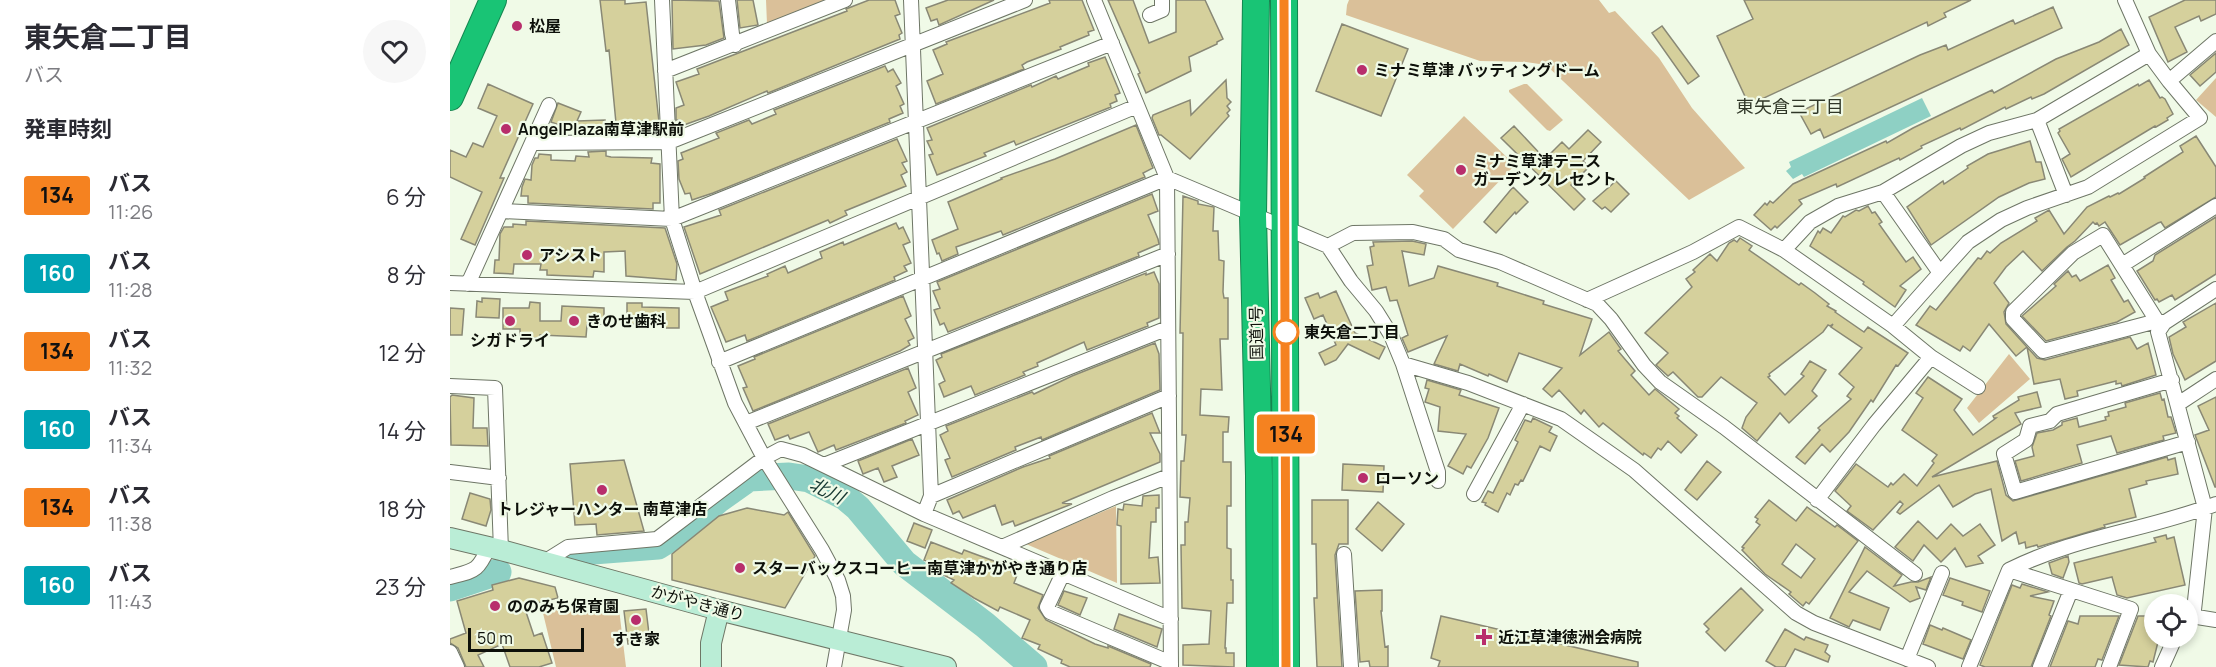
<!DOCTYPE html>
<html lang="ja">
<meta charset="utf-8">
<style>
body{margin:0;font-family:Manrope,"Noto Sans JP",sans-serif;background:#f7f7f7;color:#2b2b33;height:100vh;display:flex;flex-direction:column;font-size:22px;white-space:nowrap}
*{box-sizing:border-box;margin:0}
p{font-size:20px;color:#7c7c81}
.icon{flex:none;width:33px;height:33px;fill:none;stroke:currentColor;stroke-width:2;stroke-linecap:round;stroke-linejoin:round}
.map{position:relative;flex:1;overflow:hidden}
.side{display:flex;flex-direction:column;background:#fff;width:450px}
.side>*{flex:none}
.badge{padding:0 12px;border-radius:4px;font-size:21px;line-height:39px}
.fabs{position:absolute;left:1694px;top:594px;display:grid;gap:12px}
.fabs a{display:grid;place-items:center;width:54px;height:54px;border-radius:50%;background:#fff;box-shadow:0 3px 9px #0003;font-size:30px}
.scale{position:absolute;left:18px;bottom:15px;width:116px;box-sizing:border-box;padding-left:6px;border:3px solid #0d100a;border-top:0;font-size:16px;line-height:21px;white-space:nowrap;color:#0d100a;-webkit-text-stroke:4px #f0fae7;paint-order:stroke}
.map>.badge{position:absolute;translate:-50% -50%;box-shadow:0 0 0 3px #fff}
h2{padding:0 24px;font-size:22px;line-height:54px}
.round{display:grid;place-items:center;flex:none;width:63px;height:63px;border-radius:32px;background:#f7f7f7}
.summary{display:flex;align-items:center;justify-content:space-between;height:102px;padding:0 24px}
h1{font-size:28px;font-weight:700;line-height:45px}
ul{padding:0;list-style:none}
li{display:flex;align-items:center;gap:18px;height:78px;padding:0 24px}
li div{flex:1}
li b{display:block;font-size:22px}
li em{font-style:normal}
li .badge{min-width:66px;font-weight:700;text-align:center}
main{display:flex;flex:1;min-height:0}
.map>svg:first-child{display:block}
.green{fill:#dac099}
.water{fill:#8ed0c4}
.lines{fill:none;stroke-linecap:round;stroke-linejoin:round}
.river{stroke:#8ed0c4;stroke-width:27}
.building{fill:#d5d09c;stroke:#898875;stroke-width:1.5;fill-rule:evenodd}
.street-casing{stroke:#6e7666;stroke-width:16}
.secondary-casing{stroke:#6e7666;stroke-width:22}
.highway-casing{stroke:#158550;stroke-width:28}
.street{stroke:#fff;stroke-width:14}
.secondary{stroke:#baedd6;stroke-width:20}
.highway{stroke:#19c475;stroke-width:26}
.line-casing{stroke:#fff;stroke-width:14}
.line{stroke:#f58220;stroke-width:9}
.poi-dot{fill:#b82e6c;stroke:#f0fae7;stroke-width:2}
.stop-dot{fill:#fff;stroke:#f58220;stroke-width:3}
.labels{text-anchor:middle;stroke-width:4.5;stroke-linejoin:round;paint-order:stroke}
.poi-label{font-size:16px;font-weight:bold;fill:#0d100a;stroke:#f0fae7;text-anchor:start}
.stop-label{font-size:16px;font-weight:bold;fill:#0d100a;stroke:#f0fae7;text-anchor:start}
.street-label{font-size:16px;fill:#0d100a;stroke:#f0fae7}
.neighbourhood-label{font-size:18px;fill:#303728;stroke:#f0fae7}
.water-label{font-size:18px;font-style:italic;fill:#163731;stroke:#f0fae7}
</style>
<main>
<section class="side">
<div class="summary"><div><h1>東矢倉二丁目</h1><p>バス</p></div><a class="round"><svg class="icon" aria-label="heart" viewBox="0 0 24 24"><path d="M12 20l-8-8c-3-5 5-10 8-4 3-6 11-1 8 4z"/></svg></a></div>
<h2>発車時刻</h2>
<ul>
<li><span class="badge" style="background:#f58220;color:#111">134</span><div><b>バス</b><p>11:26</p></div><em>6 分</em></li>
<li><span class="badge" style="background:#00a3b4;color:#fff">160</span><div><b>バス</b><p>11:28</p></div><em>8 分</em></li>
<li><span class="badge" style="background:#f58220;color:#111">134</span><div><b>バス</b><p>11:32</p></div><em>12 分</em></li>
<li><span class="badge" style="background:#00a3b4;color:#fff">160</span><div><b>バス</b><p>11:34</p></div><em>14 分</em></li>
<li><span class="badge" style="background:#f58220;color:#111">134</span><div><b>バス</b><p>11:38</p></div><em>18 分</em></li>
<li><span class="badge" style="background:#00a3b4;color:#fff">160</span><div><b>バス</b><p>11:43</p></div><em>23 分</em></li>
</ul>
</section>
<div class="map">
<svg width="1766" height="667" viewBox="0 0 1766 667">
<rect width="100%" height="100%" fill="#f0fae7"/>
<path class="green" d="M316,0H377L317,24Z
M899,0H1149L1159,13L1165,11L1209,58L1242,108L1295,168L1239,200L1096,65L1076,62L1030,61L896,15L897,5Z
M1766,78V117L1746,100Z
M1074,84H1077L1113,120L1100,131L1097,130L1059,92V90Z
M1014,116L1065,165L1003,229L969,196L974,191L957,175Z
M1559,354L1580,379L1529,423L1517,408Z
M666,506L667,583L576,544Z
M141,605L169,609L176,667H106L92,609Z"/>
<path class="water" d="M1472,98L1481,116L1354,177L1352,174L1343,179L1336,171L1341,167L1339,162Z"/>
<g class="lines">
<path class="river" d="M130,552L208,546L232,531L268,500L299,478L339,476L359,479L395,497L408,508L454,563L535,625L584,667
M0,588L48,572"/>
</g>
<path class="building" d="M150,0H175V4L196,2L209,122L192,123V121L166,123L159,50L156,51Z
M222,0L269,1L274,38L256,45L223,49Z
M287,0H303L308,25L290,28Z
M419,0H445L450,14L445,16L452,33L449,35L450,39L318,93L317,91L259,116L231,126L229,120H226V108L234,105L226,82L249,74L247,69L397,11L396,9Z
M498,0H544L489,25L487,19L481,21L476,8Z
M599,0H632L644,30L638,32L639,35L610,47L611,49L577,62L572,65L574,69L486,104L477,81L493,74L483,50L497,44L496,42L600,3Z
M658,0H683L699,43L726,32V0H755L773,39L767,42V44L739,57L741,71L696,93L688,74L690,73Z
M1294,0H1521L1494,13L1496,17L1478,26L1477,22L1299,105L1267,36L1303,19Z
M1735,0H1766V14L1751,21L1749,16L1725,27L1737,52L1718,62L1699,17Z
M1603,7L1612,28L1374,138L1370,129L1361,134L1349,112L1470,55L1496,45L1498,50L1563,20L1565,24Z
M892,24L958,49L931,116L866,91Z
M1212,26L1249,76L1238,84L1202,33Z
M1671,29L1679,45L1594,94L1582,99L1581,97L1556,109L1555,107L1511,130L1510,128L1471,146L1472,148L1450,160L1449,158L1387,187L1386,184L1349,200L1352,204L1327,228L1325,226L1321,230L1304,215L1315,203L1317,205L1320,201L1323,203L1343,184L1436,141L1437,143L1463,128L1542,90L1544,93L1606,59L1649,42Z
M1766,53V72L1750,86L1740,75Z
M655,57L670,93L665,95L667,101L660,104L661,107L566,145L564,141L534,153L536,156L487,175L479,155L483,154L477,141L482,140L477,128L581,85L582,87L606,76L608,79L639,66L638,63Z
M435,66L438,72L443,69L451,83L446,86L454,104L450,106L453,113L439,119L440,122L263,193L242,200L240,193L235,194L229,179L228,161L233,159L231,153L269,138L266,133L299,120L302,124L326,114L324,110Z
M776,80L777,98L781,102L777,106L780,110L777,113L779,116L740,159L711,135H709L702,118L703,115L740,100L741,115Z
M1699,80L1710,98L1712,97L1715,99L1723,114L1717,118L1718,120L1706,127L1705,126L1621,177L1612,159L1620,154L1608,133L1610,131L1609,129L1688,84L1689,86Z
M38,84L83,104L50,178H54L25,245L11,239L32,192L0,177V150L16,157L23,143L33,147L47,116L28,108Z
M108,103L131,112L127,121L155,120V133L133,134L101,122Z
M686,125L703,168L693,173L695,177L553,235L551,231L506,247L508,254L492,261L489,253L487,254L482,240L508,229L498,202L552,179L551,178L605,159Z
M1064,126L1095,159L1112,142L1119,149L1138,130L1151,142L1133,161L1139,167L1121,185L1135,199L1124,210L1051,138Z
M1746,136L1766,167V197L1715,228L1711,222L1708,223L1670,245L1655,222L1649,226L1647,223L1645,224L1643,222L1625,241L1617,247L1592,271L1573,251L1556,267L1544,283L1559,303L1554,312L1556,324L1577,347L1566,356L1539,324L1520,351L1513,346L1510,351L1466,325L1480,306L1486,310L1528,258L1531,259L1537,251L1540,253L1551,243L1587,221L1585,218L1599,210L1614,234L1637,207L1659,196L1660,197L1668,193L1669,194L1695,178L1694,177L1733,152L1730,146Z
M447,139L457,161L452,163L457,172L451,175L456,186L395,211L397,215L380,223L378,220L250,274L234,227L271,215L269,210Z
M1580,141L1586,162H1591L1595,179L1579,183L1549,197L1481,245L1457,207L1493,181L1494,184L1518,168L1517,166L1538,154Z
M156,151V156L161,157L202,158L201,163L210,164V203H203V209L78,203V196H71L72,187L75,179L81,180L82,165L85,158H88L89,154L101,155V160L125,161L126,156L139,157L138,152Z
M1166,181L1179,194L1161,212L1155,207L1152,209L1143,201Z
M1063,187L1078,202L1066,214L1065,212L1046,233L1034,222Z
M702,194L708,211L698,215L708,239L709,244L688,253L689,256L498,332L494,323L490,325L484,310L490,308L483,291L490,289L487,282Z
M733,196L748,201V204L764,207L763,231H768L769,260L774,261L773,292L774,298H778V339H770L772,390L751,389L750,415L779,417L778,432H773V462H781V506H777V548L781,549V580H783V603H777L775,648H776V653H784V667L733,665V645L759,644L761,611L732,608L731,545H735V522H738L740,498L730,497L731,461H734L736,435H732L733,333H730Z
M1418,206L1422,213L1425,212L1432,222L1429,224L1456,262L1463,257L1471,269L1450,286L1456,290L1445,307L1413,284L1414,282L1360,246L1368,231L1370,233L1373,228L1381,233L1393,216L1395,217L1406,210L1409,211Z
M1766,217V274L1725,300L1722,295L1709,302L1707,299L1705,300L1687,271L1703,261L1705,255Z
M76,221L215,228L227,264L226,280L176,276L175,251L154,252V272L144,271L143,277L97,275V270H90L91,264H64L63,274L44,273L45,260H49L50,234L54,227H63V224L76,225Z
M446,223L449,229L453,227L460,242L453,245L461,263L454,266L457,271L444,277L445,280L297,341L295,335L276,342L261,307L278,300L275,292L318,276L317,274L335,266L338,273L372,258L370,252L393,242L394,245Z
M1290,238L1302,246L1299,250L1349,285L1351,283L1365,293L1379,304L1377,306L1386,311L1385,312L1414,332L1418,327L1458,353L1448,366L1446,365L1423,402L1421,400L1399,432L1380,452L1372,444L1355,464L1346,457L1370,430L1368,428L1401,399L1397,396L1404,387L1389,374L1412,348L1381,327L1383,324L1380,326L1378,325L1373,332L1319,374L1320,376L1318,377L1335,395L1354,376L1351,374L1360,361L1376,370L1362,391L1367,396L1339,423L1330,413L1307,441L1292,428L1296,417L1307,403L1271,377L1252,397H1248L1223,372L1218,376L1206,365L1218,353L1195,333L1242,287L1236,279L1245,272L1243,270L1260,254L1267,261L1279,243L1284,240L1287,242Z
M962,241L976,244L974,255L952,251L959,286L984,278L988,266L1048,283L1047,286L1094,301L1093,304L1142,319L1130,355L1159,332L1171,349L1168,351L1185,371L1181,375L1199,395L1205,389L1229,409L1225,413L1229,416L1227,418L1247,435L1231,453L1218,441L1211,450L1208,448L1201,458L1194,453L1193,455L1153,423L1149,427L1134,410L1131,414L1109,390L1102,397L1093,389L1112,368L1069,353L1057,382L1039,374L1038,376L1010,364L1008,371L984,364L997,336L958,352L952,338L958,335L947,300L940,301L936,287L922,290L917,266L923,265L920,247L924,246L923,242Z
M1658,265L1665,278L1661,280L1674,302L1678,300L1685,312L1667,322L1596,341L1572,316L1606,286L1604,284L1618,271L1622,277L1626,275L1630,281Z
M704,272L709,284V318L697,323L698,326L637,350L634,342L587,363L588,366L573,372L575,375L525,395L521,386L494,397L489,384L495,381L486,360L492,357L491,354L696,273V275Z
M886,291L905,333L935,347L929,359L898,344L886,360L875,365L869,353L886,345L873,315L864,319L855,298L868,293L870,298Z
M453,296L461,316L455,319L464,338L458,341L460,345L450,351L303,411L293,388L297,387L288,366L305,359L304,357Z
M32,298L50,299L49,318L26,317L27,301L32,302Z
M80,302L90,303V321H111L112,306L154,308V324L137,325L136,337L90,335V338H78V336H70V329H53V308H79Z
M177,303H192V307L229,308V328H215V320H191V324H177Z
M1766,303V361L1735,380L1723,354L1719,337L1736,327L1733,322Z
M0,308L14,309L12,335H0Z
M1680,337L1687,349L1698,343L1706,375L1672,386L1671,383L1666,384V381L1627,391L1628,396L1615,399L1610,379L1584,384L1577,347L1587,358L1595,360Z
M705,343L709,354L710,390L592,440L591,437L565,447L566,450L502,477L495,460L500,458L490,435L498,431L496,426L582,392L584,394L622,376Z
M458,368L466,388L458,392L468,415L455,421L456,423L386,450L384,445L368,452L359,432L340,439L338,435L325,440L318,424Z
M1478,377L1512,399L1504,410L1523,435L1546,418H1544L1543,416L1569,400L1568,397L1587,392L1591,407L1565,413L1571,424L1482,477L1547,461L1556,495L1563,501L1717,457L1718,460L1725,458L1728,474L1696,481L1697,484L1679,489L1686,517L1654,525L1655,527L1588,547L1587,545L1576,548L1575,542L1569,544L1566,532L1552,541L1541,489L1525,494L1503,507L1489,485L1450,514L1447,512L1453,504L1450,501L1423,530L1397,511L1401,506L1385,491L1406,464L1438,487L1441,483L1443,485L1454,474L1467,486L1484,463L1482,461L1487,455L1452,430L1473,398L1466,393Z
M977,380L1011,390L1009,395L1049,408L1038,438L1021,468L1017,466L1013,474L998,466L1016,434L988,431L990,407L975,402L979,389L975,388Z
M1710,393L1712,400L1714,399L1718,417H1721L1726,433L1713,436L1714,440L1667,453L1661,436L1627,445L1632,463L1571,481L1565,461L1584,456L1582,447L1587,433L1603,430L1612,425V422L1627,418L1629,427L1656,420L1655,417L1659,416L1658,412L1676,407L1675,403Z
M2,395L24,398L23,428H37L38,446L1,445L0,397Z
M1766,397V487H1765L1745,435L1759,430L1748,406Z
M702,413L710,433H700L710,454V462L612,503L622,504L565,526L563,521L552,525L545,505L513,518L509,511L503,514L497,500L573,467L600,458L599,456Z
M1083,418L1102,427L1099,432L1107,436L1100,451L1090,446L1073,481L1071,480L1068,485L1065,484L1060,495L1057,493L1048,512L1035,505L1036,503L1032,502L1038,491L1043,493L1068,442L1065,440L1075,420L1081,422Z
M462,439L469,455L442,466L447,477L434,482L428,468L413,474L408,461Z
M174,460L194,531L147,535L146,524L125,525L120,464Z
M1257,461L1271,472L1247,500L1235,490Z
M893,464L934,466L933,492L892,490Z
M20,493L40,499L41,510L36,526L12,519Z
M709,495V508H706V522H701L699,558L708,557L710,583L671,584V526L667,525L668,509L673,510L674,504L692,506L693,496Z
M862,500H898V544H889L885,555L892,667H867L864,598H867L866,544H862Z
M1319,500L1346,521L1357,507L1385,527L1387,525L1408,541L1359,604L1356,602L1353,606L1339,594L1341,592L1315,574L1292,550L1294,548L1292,547L1310,525L1306,522L1308,519L1305,517ZM1346,544L1365,559L1351,578L1332,564Z
M928,502L954,524L932,551L906,529Z
M297,508L334,515L338,512L365,556L335,608L222,580V554L269,516Z
M1468,521L1487,539L1501,524L1513,536L1530,524L1545,545L1528,556L1533,563L1516,567L1505,548L1491,562L1474,545L1463,561L1445,547Z
M464,523L482,530L475,548L457,541Z
M1716,535L1717,539L1724,537L1735,585L1677,598L1667,595L1662,577L1632,584L1629,583L1624,563L1706,542L1704,538Z
M481,542L512,554L514,550L563,568L561,572L567,575L564,583L593,595L588,608L596,620L645,644L658,648V646L701,664L700,667H620L611,663L612,660L588,649L590,645L572,638L580,620L550,607L548,611L524,598L501,583L504,580L487,572L490,566L474,560Z
M1415,547L1452,575L1444,586L1461,582H1468L1481,577L1476,590L1466,587L1470,598L1460,602L1417,571L1399,592L1439,608L1430,630L1403,620L1399,627L1380,618Z
M1618,556L1619,562L1613,578L1602,574L1599,563Z
M69,578L105,587L108,598L74,606L84,636L92,633L102,663L89,667H60L52,644L28,655L34,667H16L8,648L0,643V639L16,633L7,601L43,590L42,585Z
M1500,578L1540,591L1532,612L1512,605L1513,602L1493,595Z
M1572,584L1598,592L1580,596L1604,601L1599,615L1601,616L1581,667H1535L1530,665L1562,585L1570,588Z
M1291,588L1313,610L1275,651L1256,632L1259,629L1254,624Z
M932,590V611H931L935,647L938,646V667H920L919,661L910,662L905,591Z
M614,591L637,598L630,615L608,605Z
M196,609L200,642L178,644L174,611Z
M669,614L712,629L707,647L664,629Z
M991,616L1188,662V667H988L990,661L981,658Z
M1630,616H1669L1652,660L1648,659L1645,667H1600L1618,621L1628,624Z
M1688,616H1704V638H1709L1703,662L1700,661L1698,667L1669,665Z
M1480,625L1492,630L1493,628L1521,640L1513,659L1473,644Z
M1335,629L1354,640L1356,637L1378,645L1375,652L1380,656L1378,662L1345,649L1335,667H1326L1316,661Z"/>
<g class="lines">
<g class="street-casing">
<path id="street" d="M212,0L222,219L245,292L285,403L314,458L372,550L388,580L393,596L394,610L384,667
M278,0L282,34L285,45
M461,0L481,496L474,514
M644,0L717,178L721,667
M700,15L712,10V0
M215,71L395,0
M1719,81L1766,41
M1587,120L1616,195
M83,143L219,142L575,0
M1433,192L1511,146L1539,133L1587,120L1699,54
M52,211L222,219L662,43
M878,246L903,233L963,232L994,239L1009,250L1050,262L1147,304L1161,319L1194,365L1210,382L1274,427L1465,574
M1334,250L1443,326L1481,357L1528,387
M1672,265L1766,206
M0,283L245,292L687,106
M18,284L99,105
M1137,300L1243,252L1289,227L1334,250L1360,222L1388,206L1433,192L1490,273L1518,242L1551,220L1577,208L1638,187L1750,118L1719,81L1699,54L1675,0
M1707,321L1593,351L1563,319V312L1623,253L1653,235L1707,321L1714,323
M1443,326L1490,273
M269,362L717,178L878,246L901,281L926,311L941,335L953,364L1018,383L1111,419L1184,470L1346,613L1364,623L1478,667
M953,364L988,472V481
M1722,380L1607,414L1600,421L1580,426L1576,440L1554,454L1565,492L1738,442
M0,386L45,388L51,550
M1728,404L1766,379
M296,423L718,254
M374,465L718,328
M0,472L49,478
M1024,494L1073,404
M481,496L719,396
M1367,500L1424,425L1481,357
M552,547L663,498L719,476
M894,554L901,667
M94,562L118,547L207,539L314,458L331,449L353,455L474,514L721,619
M1559,570L1681,609L1659,667
M613,573L597,607L600,612L721,663
M0,577C26,570 27,572 39,547
M1741,616L1766,620
M1737,621L1744,610L1755,508L1708,332L1714,323L1766,289
M0,652L7,667
M1457,659L1492,573
M1519,667L1559,570C1624,537 1698,530 1766,504
M1590,667L1621,590
M1712,667L1725,638"/>
</g>
<g class="secondary-casing">
<path id="secondary" d="M0,538L51,550L269,610L496,667
M261,667V643L269,610"/>
</g>
<g class="highway-casing">
<path id="highway" d="M806,0L803,215L809,476L810,667
M834,0L836,667
M0,97L43,0"/>
</g>
<use href="#street" class="street"/>
<use href="#secondary" class="secondary"/>
<use href="#highway" class="highway"/>
</g>
<g class="lines">
<g class="line-casing">
<path id="line" d="M834,0L836,667"/>
</g>
<use href="#line" class="line"/>
</g>
<g class="poi-dot">
<circle cx="67" cy="26" r="6"/>
<circle cx="912" cy="70" r="6"/>
<circle cx="56" cy="129" r="6"/>
<circle cx="1011" cy="170" r="6"/>
<circle cx="77" cy="255" r="6"/>
<circle cx="60" cy="321" r="6"/>
<circle cx="124" cy="321" r="6"/>
<circle cx="913" cy="478" r="6"/>
<circle cx="152" cy="490" r="6"/>
<circle cx="290" cy="568" r="6"/>
<circle cx="45" cy="606" r="6"/>
<circle cx="186" cy="620" r="6"/>
<path d="M1031 628h6v6h6v6h-6v6h-6v-6h-6v-6h6z"/>
</g>
<circle class="stop-dot" cx="836" cy="332" r="12"/>
<g class="labels">
<g class="poi-label">
<text x="79" y="32">松屋</text>
<text x="924" y="76">ミナミ草津 バッティングドーム</text>
<text x="68" y="135">AngelPlaza南草津駅前</text>
<text x="1023" y="167">ミナミ草津テニス<tspan x="1023" dy="18">ガーデンクレセント</tspan></text>
<text x="89" y="261">アシスト</text>
<text x="136" y="327">きのせ歯科</text>
<text x="60" y="346" text-anchor="middle">シガドライ</text>
<text x="925" y="484">ローソン</text>
<text x="152" y="515" text-anchor="middle">トレジャーハンター 南草津店</text>
<text x="302" y="574">スターバックスコーヒー南草津かがやき通り店</text>
<text x="57" y="612">ののみち保育園</text>
<text x="1048" y="643">近江草津徳洲会病院</text>
<text x="186" y="645" text-anchor="middle">すき家</text>
</g>
<g class="stop-label">
<text x="854" y="338">東矢倉二丁目</text>
</g>
<g class="street-label">
<text transform="translate(806 333) rotate(-91)" y="6">国道1号</text>
<text transform="translate(248 603) rotate(15)" y="6">かがやき通り</text>
</g>
<g class="neighbourhood-label">
<text x="1340" y="113">東矢倉三丁目</text>
</g>
<g class="water-label">
<text transform="translate(377 491) rotate(27)" y="6">北川</text>
</g>
</g>
</svg>
<div class="fabs">
<a><svg class="icon" aria-label="locate" viewBox="0 0 24 24"><circle cx="12" cy="12" r="6"/><path d="M12 2v4M12 18v4M2 12h4M18 12h4"/></svg></a>
</div>
<div class="scale">50 m</div>
<b class="badge" style="left:836px;top:434px;background:#f58220;color:#111">134</b>
</div>
</main>
